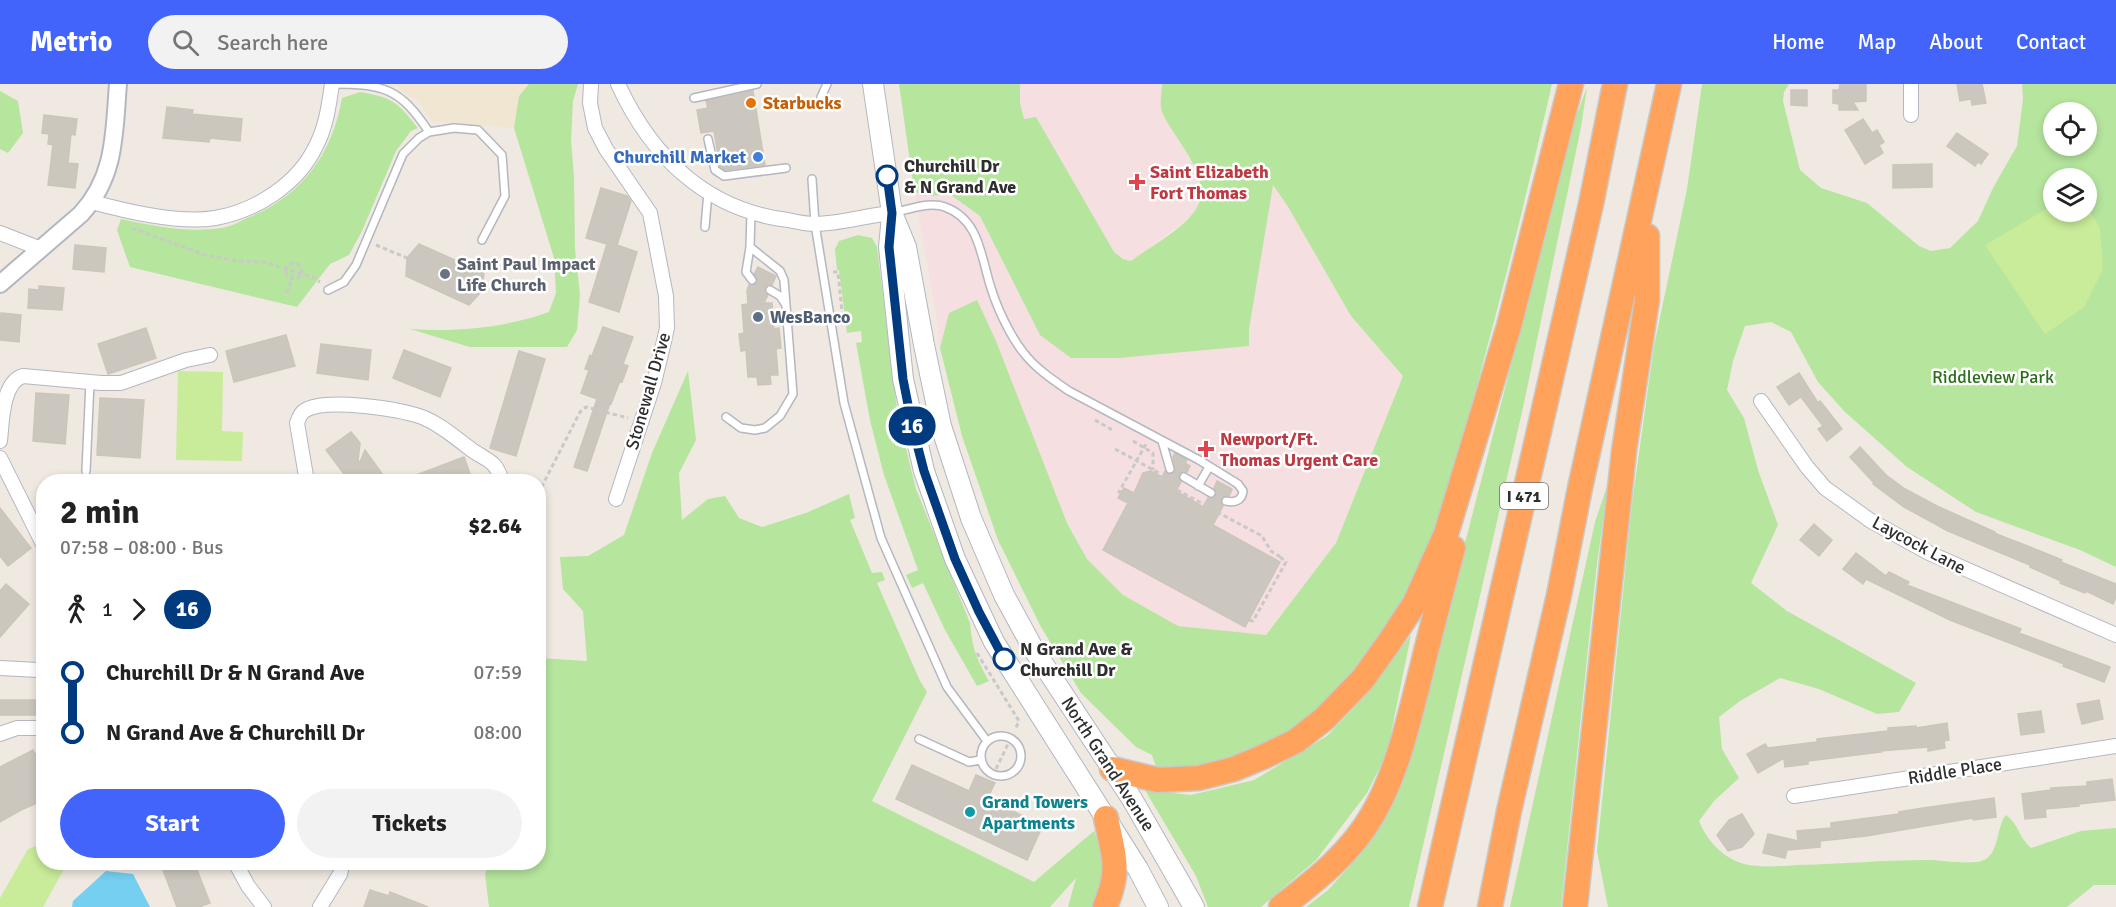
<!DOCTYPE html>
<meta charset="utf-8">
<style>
body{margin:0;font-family:Signika,sans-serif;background:#f2f2f2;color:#222;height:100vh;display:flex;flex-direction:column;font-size:22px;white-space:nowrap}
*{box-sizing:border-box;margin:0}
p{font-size:20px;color:#767676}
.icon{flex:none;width:33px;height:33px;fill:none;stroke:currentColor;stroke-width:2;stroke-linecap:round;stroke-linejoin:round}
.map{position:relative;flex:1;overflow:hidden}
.details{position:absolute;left:36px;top:390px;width:510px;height:396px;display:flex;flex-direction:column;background:#fff;border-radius:24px;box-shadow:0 3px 9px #0003}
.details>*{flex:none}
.badge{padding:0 12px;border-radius:20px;font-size:21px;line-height:39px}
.fabs{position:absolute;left:2043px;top:18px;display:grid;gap:12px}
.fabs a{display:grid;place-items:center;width:54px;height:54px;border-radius:50%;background:#fff;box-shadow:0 3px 9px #0003;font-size:30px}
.map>.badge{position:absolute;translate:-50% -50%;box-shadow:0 0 0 3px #fff}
.legs{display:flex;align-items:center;gap:9px;height:66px;padding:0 24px;font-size:20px}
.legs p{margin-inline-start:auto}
.summary{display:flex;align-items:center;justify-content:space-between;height:102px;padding:0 24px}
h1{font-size:33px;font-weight:700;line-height:45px}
.cta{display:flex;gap:12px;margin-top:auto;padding:12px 24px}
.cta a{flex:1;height:69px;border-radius:36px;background:#4264fb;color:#fff;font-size:24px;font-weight:700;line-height:69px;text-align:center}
.cta a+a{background:#f2f2f2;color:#222}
ul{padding:0 24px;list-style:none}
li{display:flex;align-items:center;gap:21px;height:60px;font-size:22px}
li i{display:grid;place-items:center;width:9px;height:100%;margin:0 8px;background:currentColor}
li i::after{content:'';width:15px;height:15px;margin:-8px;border:4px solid;border-radius:50%;background:#fff}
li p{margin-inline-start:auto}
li:first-child i{background:linear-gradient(#0000 50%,currentColor 0)}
li:last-child i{background:linear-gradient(currentColor 50%,#0000 0)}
header{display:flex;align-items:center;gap:36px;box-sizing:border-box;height:84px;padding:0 30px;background:#4264fb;color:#fff}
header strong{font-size:28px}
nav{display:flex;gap:33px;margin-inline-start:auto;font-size:21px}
.search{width:420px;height:54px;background:#f2f2f2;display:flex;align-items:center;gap:15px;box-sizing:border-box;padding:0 21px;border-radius:33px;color:#767676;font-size:22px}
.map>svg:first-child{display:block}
.education{fill:#f0e6d1}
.medical{fill:#f5dfe0}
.green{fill:#b6e59e;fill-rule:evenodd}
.pitch{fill:#c9ec9a}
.water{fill:#75cff0}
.building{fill:#cbc7bf;stroke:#cbc5ba;stroke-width:1.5}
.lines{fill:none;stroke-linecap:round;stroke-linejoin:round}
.service-casing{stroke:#b4b7c1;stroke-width:10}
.minor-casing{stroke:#b4b7c1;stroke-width:16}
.tertiary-casing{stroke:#b4b7c1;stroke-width:20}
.secondary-casing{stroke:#b4b7c1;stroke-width:22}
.motorway-casing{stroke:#c9c9c9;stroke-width:27}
.path{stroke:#c9c9c9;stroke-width:3;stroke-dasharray:4.5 3;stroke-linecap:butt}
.service{stroke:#fff;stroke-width:7}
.minor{stroke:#fff;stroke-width:14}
.tertiary{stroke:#fff;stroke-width:16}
.secondary{stroke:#fff;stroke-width:20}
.motorway{stroke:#ffa35c;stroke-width:24}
.line-1-casing{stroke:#fff;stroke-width:14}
.line-1{stroke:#003b80;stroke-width:9}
.food-dot{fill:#e8710a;stroke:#fff;stroke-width:2}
.shop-dot{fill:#3f7fe0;stroke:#fff;stroke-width:2}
.stop-1-dot{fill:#fff;stroke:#003b80;stroke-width:3}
.health-dot{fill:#e0444e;stroke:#fff;stroke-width:2}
.worship-dot{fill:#6b7280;stroke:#fff;stroke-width:2}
.service-dot{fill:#5c6f8a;stroke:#fff;stroke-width:2}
.culture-dot{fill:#0f9aa8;stroke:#fff;stroke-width:2}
.labels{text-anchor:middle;stroke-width:5;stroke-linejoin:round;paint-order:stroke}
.shield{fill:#fff;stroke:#6d6d6d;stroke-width:1.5}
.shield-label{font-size:16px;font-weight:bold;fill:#2e2e2e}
.food-label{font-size:18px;font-weight:bold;fill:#c56008;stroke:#fff;text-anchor:start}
.shop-label{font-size:18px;font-weight:bold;fill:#366cbe;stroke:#fff;text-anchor:end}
.stop-label{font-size:18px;font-weight:bold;fill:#2e2e2e;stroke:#fff;text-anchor:start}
.health-label{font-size:18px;font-weight:bold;fill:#be3a42;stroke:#fff;text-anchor:start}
.worship-label{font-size:18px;font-weight:bold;fill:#5b616d;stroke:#fff;text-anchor:start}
.service-label{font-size:18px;font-weight:bold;fill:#4e5e75;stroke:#fff;text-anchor:start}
.park-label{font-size:18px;fill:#2c6e1b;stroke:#fff}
.street-label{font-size:18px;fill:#2e2e2e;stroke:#fff}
.culture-label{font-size:18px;font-weight:bold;fill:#0d838f;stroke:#fff;text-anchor:start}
</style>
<header>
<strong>Metrio</strong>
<div class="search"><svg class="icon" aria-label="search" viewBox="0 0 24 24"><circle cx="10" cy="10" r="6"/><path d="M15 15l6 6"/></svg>Search here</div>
<nav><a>Home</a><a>Map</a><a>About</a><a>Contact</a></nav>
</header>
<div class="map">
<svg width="2116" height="823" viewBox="0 0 2116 823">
<rect width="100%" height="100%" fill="#efe9e1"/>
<path class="education" d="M394,0H529L519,12L514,44L432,37L420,19Z"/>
<path class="medical" d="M1020,0H1162L1161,26L1197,87L1203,108L1195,128L1176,144L1131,177L1123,175L1114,168L1024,36L1020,19Z
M1273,100L1287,121L1351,232L1403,292L1336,459L1265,551L1178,542L1123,511L1087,475L957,226L949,229L940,264L937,235L914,106L921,112L951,111L980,132L1040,251L1249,262V246Z"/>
<path class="green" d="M529,0H578L573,17L571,56L574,93L575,165L580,211L577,246L567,263H470L410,245C458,248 504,244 549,228L556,209L554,174L514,44L519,12Z
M899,0H1020V19L1024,35L1036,33L1114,168L1123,175L1131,177C1151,162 1179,148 1194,128C1218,97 1174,56 1162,28C1159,20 1162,8 1162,0H1552C1530,96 1507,191 1481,286C1463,354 1447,422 1420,486C1414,498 1406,510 1400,521C1367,578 1326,630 1267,662C1234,680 1195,685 1158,688L1152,671L1136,663L1081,609L1041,543L998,456L962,352L940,264L949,229L977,216L996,257L1067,439L1087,475L1123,511L1178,542L1266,551L1336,459L1403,292L1351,232L1287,121L1273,101L1249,245V262L1118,274H1071L1040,251L980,132L951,111L921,112L914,106Z
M1702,0H1789L1784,8L1783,17L1800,86L1821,104L1867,119L1919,162L1931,167L1950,164L1978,137L1993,104L2017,62L2023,15L2022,0H2116V483L2080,466L1976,428L1907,383L1845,328L1818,298L1791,248L1771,238L1745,242L1733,277L1727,306L1744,334L1758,386L1778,441L1751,499L1787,527L1916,599L1899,628L1877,630L1819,605L1780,594L1740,617L1719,633L1722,665L1739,694L1714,717L1699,737C1707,757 1723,774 1744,780C1761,784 1782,782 1799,781C1842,780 1884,776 1927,776C1941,776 1976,782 1986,775C1999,767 1996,744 2006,731C2018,739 2019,754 2031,764L2081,747L2116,744V801H2094L2067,823H1608L1597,767L1632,419L1654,262L1687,105ZM2054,28H2086V62H2054ZM2054,94H2086V128H2054Z
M1587,3L1581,43L1524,319L1409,823H1306L1328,806L1365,765L1388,729L1412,664L1510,285L1561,74Z
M0,7L18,17L23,49L8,69L0,65Z
M360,8C394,14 397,18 418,44L411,47L396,67L362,147L349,171L330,180L297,223L130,183L117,146L121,135C154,142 187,149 221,144C230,143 239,138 247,134C301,113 332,71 342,14Z
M858,151L872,154L877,163L898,332L916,405L970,539C972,564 977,576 989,597L977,602L945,546L923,499L912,504L906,491L918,486L884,391L870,336L856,259L862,258L861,247L847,249L839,186H837L835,165L839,157Z
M688,287L696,356L679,389L682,436L708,415L725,412L739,434L762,443L806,429L849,410L855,434L850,436L872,489L882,488L885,496L877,499L920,597L927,608L872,717L1034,798L1094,747L1104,771L1102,809L1092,823H1068L1076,794L1050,823H489L485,790L489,779L538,778L539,574L587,577L583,527L563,505L560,473L588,472L624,451L652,369Z
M1608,399L1596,488L1561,823H1510L1595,438Z
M1411,551L1387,669L1367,709L1316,776L1261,823H1208L1196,792L1145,706L1191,711L1254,696L1327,652L1366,611Z"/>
<path class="pitch" d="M2053,121L2054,128H2086L2087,123L2100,144L2103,185L2084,223L2045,250L1985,161Z
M178,287L223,288L222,347L243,348L242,377L176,376Z
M36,762L43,767L44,778L62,779L64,785L43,823H0V814L28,765Z"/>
<path class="water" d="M106,787L133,790L150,823H72L73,817Z"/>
<path class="building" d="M1840,0H1866V17L1853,18L1858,26H1839V20L1833,19V6H1839Z
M1957,0H1982L1986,19L1972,21L1971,15L1960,17Z
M1791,6H1807V22L1791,21Z
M753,7L765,81L725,86L720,83L714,47L701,49L697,26L708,24L706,17Z
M167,23L193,26L192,30L242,35L240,57L210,54L209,58L163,54Z
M44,31L77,35L75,51L71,50L68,79L78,80L75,104L48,101L53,61L48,60L49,50L42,49Z
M1863,35L1872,49L1877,46L1884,58L1879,61L1883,69L1865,80L1845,46Z
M1957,49L1988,70L1981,80L1978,78L1975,82L1947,62Z
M1932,80V103L1893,104V81Z
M601,104L627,112L631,117L617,161L637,168L619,228L589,218L607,160L586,154Z
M419,160L484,189L482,207L469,221L406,192L407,174Z
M75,161L106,164L104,188L73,185Z
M758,183L776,192L772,201H767L764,205L768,211L764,219H772L774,245L779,244L781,264L776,265L778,291H770L771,300L758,301L757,293H748L746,266L741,267L739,250L744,249L742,221L748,220L747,206L749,201H753L757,199V195L754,190Z
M39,202L64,204L62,226L28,224L29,205L39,206Z
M1,229L21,231L19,258L0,256Z
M603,243L633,253L623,280L628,282L622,298L620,297L611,320L610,319L587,387L574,383L597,315L581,309L589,286L585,285L590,271L592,272Z
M146,244L156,274L108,290L98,260Z
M286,251L295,282L234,298L226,267Z
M321,260L371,266L368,296L317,289Z
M404,266L451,284L440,313L393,294Z
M519,267L545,275L516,372L490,364Z
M1799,289L1818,319L1820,317L1842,345L1827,357L1818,345L1823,342L1801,313L1789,321L1777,303Z
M36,309L69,311L65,360L33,357Z
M100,314L144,316L140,374L97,371Z
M351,348L360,359L358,377L360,378L365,366L388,398H350L326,366Z
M1860,363L1886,391L1905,405L1937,422L1995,448L1994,449L2040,467L2062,476L2061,478L2116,500V513L2113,520L2086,507L2085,509L2060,499L2061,497L2030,483V481L1948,447L1904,423L1873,400L1874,399L1850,373Z
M1175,369L1187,376L1185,379L1190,382L1187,388H1182L1179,391L1181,398L1176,407L1203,423L1208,414H1213L1216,411L1214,404L1217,397L1232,405L1229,412L1221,414V418L1223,422L1213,441L1280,478L1245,543L1103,466L1128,419L1118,414L1124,404L1134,409L1143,389L1151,387L1162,393L1165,387L1169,391L1174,389L1175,384L1173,373Z
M464,373L473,398H404L403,396Z
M0,424L31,464L8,482L0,472Z
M1814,440L1832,456L1819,472L1800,456Z
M1856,469L1886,492L1889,488L1909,498L1907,501L2021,545L2019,549L2110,583L2104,598L2063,582L2064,580L1950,536L1866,495L1863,500L1843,485Z
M6,500L29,520L0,553V507Z
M0,616H44V631H0Z
M2099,616L2103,635L2082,640L2077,620Z
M2041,627L2044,648L2021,651L2018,630Z
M1947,639L1949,656L1944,657L1945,664L1928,667V663L1880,667L1881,668L1808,677V680L1785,683L1784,674L1758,689L1747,670L1765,660L1768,664L1817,658V655L1888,647V644L1916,642V644Z
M33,666L39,678L44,676V716L21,726L0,738V683Z
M912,681L969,707L976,691L995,699L987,715L1043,741L1027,776L896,715Z
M2112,695L2115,716L2079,720V722L2045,725L2046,733L2025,735L2022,710L2051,706V704L2087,702V698Z
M1994,714L1996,733L1973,736V734L1866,752L1820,757V763L1787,766L1785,774L1763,769L1768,750L1798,757L1797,747L1831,744V739L1899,730V728L1923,724Z
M1742,730L1754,750L1742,763L1728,767L1717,751L1729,736Z
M160,778H194L210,819L199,823H177Z
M370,806L389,812L390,808L428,823H364Z"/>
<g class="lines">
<g class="service-casing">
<path id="service" d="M332,0C384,0 400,4 429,48
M821,13L827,0
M694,14L757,0
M708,55L715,86L724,92L786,84
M812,95L815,140L844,319L881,454L947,603L987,657
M895,128C909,126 930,117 945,123C981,136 981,176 992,207C998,226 1011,253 1023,268C1035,284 1053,296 1069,307L1199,376L1238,400L1243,407C1242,417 1234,419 1226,417
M705,143L708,108
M750,163L746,188L752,196
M328,206L344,198L356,181L403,70L419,54L429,48L454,44L478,46L502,71L505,112L482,156
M770,206L780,212L786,221
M726,333L741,344L755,346L765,344L780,332L793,310L784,196L780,187L750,163L751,129
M1162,357L1170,385
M86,387L90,298
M1184,393L1211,409
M1198,402L1209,383
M981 672a20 20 0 1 1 40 0a20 20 0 1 1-40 0Z
M919,655L969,678L980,676"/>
</g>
<g class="minor-casing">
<path id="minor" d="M591,0L590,19L595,44L606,65L650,129L666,212L667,244L662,266L654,299L616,415
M618,0C651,72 706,126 788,136C797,138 807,140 815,140C841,140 867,131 892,129
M1911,31V0
M92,118C125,127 181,140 215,134C256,127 298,100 316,62C326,43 329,21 332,0
M0,149L41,165
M1761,317L1807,383L1825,404L1871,437L1929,469L2116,551
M0,357C2,339 2,298 23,292L101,299H121L186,276L210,271
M0,374L44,462
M307,398L297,339C299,334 300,330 304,327C324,313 399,325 422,333C440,340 453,352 468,363C485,377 496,374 502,398
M0,584L38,586L44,583
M0,650L17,644H44
M1794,712L2116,662
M235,778L248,802L264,823
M320,823L340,790L343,778"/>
</g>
<g class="tertiary-casing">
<path id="tertiary" d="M0,200L81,130C116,92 114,49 118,0"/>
</g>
<g class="secondary-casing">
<path id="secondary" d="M873,0L892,129L906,163L924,261L941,342L971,434L1004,511L1034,566L1132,715L1194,823
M892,132L889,163L903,295L924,387L955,475L994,558L1138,785L1158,823"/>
</g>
<g class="motorway-casing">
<path id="motorway" d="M1112,685L1158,696L1199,694L1234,685L1263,673L1296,657L1324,635L1363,595L1390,557L1415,519L1446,450L1509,242L1571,0
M1105,823C1121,785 1114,773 1106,734
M1281,823C1316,796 1351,769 1373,730C1398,687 1409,635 1421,588C1431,546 1442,505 1453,464
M1430,823L1591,120L1615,0
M1490,823L1509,727L1559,511L1580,404L1669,0
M1575,823L1624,367L1647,216V152"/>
</g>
<path class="path" d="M132,144L205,171L236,177L264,178L312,193L320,198
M376,161L407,174
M286 187a8 8 0 1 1 16 0a8 8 0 1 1-16 0Z
M833,188H838L842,228
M287,209L294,187
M1095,336L1114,347
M1133,357L1153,369V386
M1115,365L1159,389L1162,397L1166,399
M1177,406L1207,422
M1121,409L1119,408L1146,360
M538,410L580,328L586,323L628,334
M1217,428L1262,452L1271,467L1279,472L1277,476
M1249,536L1253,537L1286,478L1279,472
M977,569L1019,637L1015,646
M996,685L1008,660"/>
<use href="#service" class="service"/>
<use href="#minor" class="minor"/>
<use href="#tertiary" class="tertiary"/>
<use href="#secondary" class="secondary"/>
<use href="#motorway" class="motorway"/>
</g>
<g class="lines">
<g class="line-1-casing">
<path id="line-1" d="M887,92L892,129L889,163L903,295L912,341L924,387L955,475L979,528L1004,575"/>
</g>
<use href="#line-1" class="line-1"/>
</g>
<circle class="food-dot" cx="751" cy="19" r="6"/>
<circle class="shop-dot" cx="758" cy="73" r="6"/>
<g class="stop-1-dot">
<circle cx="887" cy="92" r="10"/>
<circle cx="1004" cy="575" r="10"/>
</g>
<g class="health-dot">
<path d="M1134 89h6v6h6v6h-6v6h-6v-6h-6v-6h6z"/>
<path d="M1203 356h6v6h6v6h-6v6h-6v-6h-6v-6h6z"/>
</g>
<circle class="worship-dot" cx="445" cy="190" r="6"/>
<circle class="service-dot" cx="758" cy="233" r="6"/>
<circle class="culture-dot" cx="970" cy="728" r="6"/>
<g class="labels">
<rect class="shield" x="1500" y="399" width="48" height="26" rx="4.5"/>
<g class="shield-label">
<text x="1524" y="418">I 471</text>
</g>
<g class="food-label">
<text x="763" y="25">Starbucks</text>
</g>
<g class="shop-label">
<text x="746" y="79">Churchill Market</text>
</g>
<g class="stop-label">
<text x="904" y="88">Churchill Dr<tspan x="904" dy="21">&amp; N Grand Ave</tspan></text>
<text x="1020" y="571">N Grand Ave &amp;<tspan x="1020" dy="21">Churchill Dr</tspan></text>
</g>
<g class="health-label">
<text x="1150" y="94">Saint Elizabeth<tspan x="1150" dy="21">Fort Thomas</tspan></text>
<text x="1220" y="361">Newport/Ft.<tspan x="1220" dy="21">Thomas Urgent Care</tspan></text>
</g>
<g class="worship-label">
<text x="457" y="186">Saint Paul Impact<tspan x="457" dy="21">Life Church</tspan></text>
</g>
<g class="service-label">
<text x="770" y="239">WesBanco</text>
</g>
<g class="park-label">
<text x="1993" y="299">Riddleview Park</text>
</g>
<g class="street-label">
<text transform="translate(648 307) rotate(-74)" y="6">Stonewall Drive</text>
<text transform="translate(1919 461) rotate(28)" y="6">Laycock Lane</text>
<text transform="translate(1108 680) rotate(57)" y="6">North Grand Avenue</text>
<text transform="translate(1955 687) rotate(-9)" y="6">Riddle Place</text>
</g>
<g class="culture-label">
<text x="982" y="724">Grand Towers<tspan x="982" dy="21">Apartments</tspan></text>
</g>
</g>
</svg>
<div class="fabs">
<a><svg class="icon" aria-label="locate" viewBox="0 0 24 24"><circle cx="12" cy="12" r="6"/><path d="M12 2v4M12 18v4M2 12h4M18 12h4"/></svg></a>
<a><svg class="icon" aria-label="layers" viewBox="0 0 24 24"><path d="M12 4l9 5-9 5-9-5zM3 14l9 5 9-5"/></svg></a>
</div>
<b class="badge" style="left:912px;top:342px;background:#003b80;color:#fff">16</b>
<section class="details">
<div class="summary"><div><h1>2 min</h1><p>07:58 – 08:00 · Bus</p></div><b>$2.64</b></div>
<div class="legs"><svg class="icon" aria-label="walk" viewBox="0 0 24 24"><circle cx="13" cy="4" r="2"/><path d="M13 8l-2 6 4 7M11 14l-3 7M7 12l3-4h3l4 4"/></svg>1<svg class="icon" aria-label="forward" viewBox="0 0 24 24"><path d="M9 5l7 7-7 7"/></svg><b class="badge" style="background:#003b80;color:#fff">16</b></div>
<ul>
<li><i style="color:#003b80"></i><b>Churchill Dr &amp; N Grand Ave</b><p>07:59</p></li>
<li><i style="color:#003b80"></i><b>N Grand Ave &amp; Churchill Dr</b><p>08:00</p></li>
</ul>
<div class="cta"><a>Start</a><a>Tickets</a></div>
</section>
</div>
